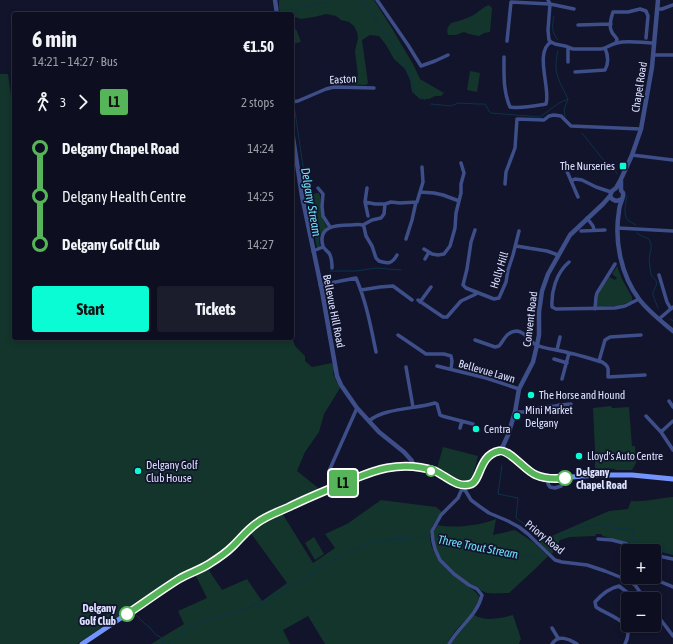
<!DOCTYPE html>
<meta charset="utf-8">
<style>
body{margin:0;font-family:"Asap Condensed",sans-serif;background:#1b1d2d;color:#f1f3f6;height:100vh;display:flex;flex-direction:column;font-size:15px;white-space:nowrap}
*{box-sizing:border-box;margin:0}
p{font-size:13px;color:#9a9ca5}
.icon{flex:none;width:22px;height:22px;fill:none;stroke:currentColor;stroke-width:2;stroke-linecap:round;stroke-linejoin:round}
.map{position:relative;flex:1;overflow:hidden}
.panel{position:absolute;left:12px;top:12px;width:282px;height:328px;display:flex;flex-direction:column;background:#0d0f20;border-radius:4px;box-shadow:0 2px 6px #0003,0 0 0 1px #2d2f3e}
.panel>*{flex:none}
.badge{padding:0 8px;border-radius:3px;font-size:14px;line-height:26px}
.controls{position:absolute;left:621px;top:544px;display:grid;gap:8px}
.controls a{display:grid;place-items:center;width:40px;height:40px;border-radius:4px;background:#0d0f20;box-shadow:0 2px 6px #0003,0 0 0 1px #2d2f3e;font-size:20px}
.map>.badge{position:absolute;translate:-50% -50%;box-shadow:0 0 0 2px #fff}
.legs{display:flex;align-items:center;gap:6px;height:44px;padding:0 20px;font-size:13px}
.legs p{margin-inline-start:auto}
.overview{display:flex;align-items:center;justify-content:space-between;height:68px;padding:0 20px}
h1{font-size:22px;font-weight:700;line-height:30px}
.primary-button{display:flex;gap:8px;margin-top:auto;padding:8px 20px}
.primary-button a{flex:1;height:46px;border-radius:4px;background:#0afcd5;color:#111;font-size:16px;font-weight:700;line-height:46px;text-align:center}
.primary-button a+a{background:#1b1d2d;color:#f1f3f6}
ul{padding:0 20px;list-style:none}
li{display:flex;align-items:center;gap:14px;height:48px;font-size:15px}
li i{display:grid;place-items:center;width:6px;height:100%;margin:0 5px;background:currentColor}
li i::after{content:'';width:10px;height:10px;margin:-5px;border:3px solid;border-radius:50%;background:#0d0f20}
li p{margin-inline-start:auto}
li:first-child i{background:linear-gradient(#0000 50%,currentColor 0)}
li:last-child i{background:linear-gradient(currentColor 50%,#0000 0)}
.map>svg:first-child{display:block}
.green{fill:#14352b}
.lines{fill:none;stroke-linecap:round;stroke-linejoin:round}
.stream{stroke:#0c3249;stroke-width:1}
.minor{stroke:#3d4e89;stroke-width:3.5}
.tertiary{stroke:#3d4e89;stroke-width:4.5}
.secondary{stroke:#7494fd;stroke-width:5}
.line-1-casing{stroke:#fff;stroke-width:9}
.line-1{stroke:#56b559;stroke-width:6}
.poi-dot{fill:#0afcd5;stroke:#11142b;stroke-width:1.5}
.stop-1-dot{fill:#fff;stroke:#56b559;stroke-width:2}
.labels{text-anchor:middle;stroke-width:3.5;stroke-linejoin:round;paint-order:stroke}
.street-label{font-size:11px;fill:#dce1ff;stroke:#11142b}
.poi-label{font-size:11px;fill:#dce1ff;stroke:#11142b;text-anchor:start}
.stop-label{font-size:11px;font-weight:bold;fill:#dce1ff;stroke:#11142b;text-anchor:start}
.water-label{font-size:12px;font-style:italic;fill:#6be0fd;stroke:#11142b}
</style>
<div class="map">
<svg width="673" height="644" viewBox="0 0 673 644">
<rect width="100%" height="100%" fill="#11142b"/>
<path class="green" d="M279,0H374L393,30L414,66L420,79L444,93L441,96H435L429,99H420L412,92L410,80L405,69L394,59L386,45L379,36L370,35L362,40L368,83L366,85L345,84L340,83L341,79L344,76L351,77L358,76L355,51L358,38L357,32L354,26L349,22L341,20L336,16L326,14L314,17L301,19L295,17L292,19V14H281L279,8Z
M489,5L492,8L490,32L484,33L479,36L469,34L464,32L456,35H448C446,29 448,27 451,23C457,22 471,17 475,14C480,11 483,7 489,5Z
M292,21L293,26L297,31L301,42L292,44Z
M470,71L480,73L477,92L467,90Z
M0,74H8L14,118V338H292L295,346L305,356V361L312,367L332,363L334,369L333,374L340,388L324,414L319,432L305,452L297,471L322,491L276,511L251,524L231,545L207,563L198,568L184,573L77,644H0Z
M317,193H319C321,198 320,202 321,207C321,215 323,221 327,227C320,233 318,238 320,247L317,248L307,196Z
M617,266L622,279L632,297V301L618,306L597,307C594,296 604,285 609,277L615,280L617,278L612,274Z
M611,406L612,408L629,407L632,446H635L636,463L632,470H616L614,469C608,468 608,470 604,471C601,471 598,470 595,470V450L593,408Z
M443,447L478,456L474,472L477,473L472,481C459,481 448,475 437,468Z
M673,497V555L637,546L628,542V544L603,536L601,534H596L595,536L570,537L560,540L552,554L539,542L547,538L609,511L628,509L631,501C645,502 659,498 673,497Z
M381,500L436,507L442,512C438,518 431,526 430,534C429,553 446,570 460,580C467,586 474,589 479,596C478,611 462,622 454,633C451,636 449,640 447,644H325L308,616L283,630L290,644H151L184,624L178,611L207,598L195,574L208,569L222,590L247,579L262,601L287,583L250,532L270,517L282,513L313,563L335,548L325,534L347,524Z
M496,519L493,535L515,530L533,542L548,556L535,569L509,593C502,593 494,594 487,593C483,592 480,589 476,587C460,579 444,566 436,550C434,545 434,537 433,532L438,525C452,529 483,525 496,519Z
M314,537L324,554L315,560L305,543Z
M474,615C486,622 501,618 513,615L521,639L519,644H450L458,632Z"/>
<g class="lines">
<path class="stream" d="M362,0L381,27L410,74L414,92L425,100
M289,14L291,10L327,2
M554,16C552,27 551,31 558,40
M558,51C557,55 556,60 556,64C555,77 563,88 568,99L564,110L565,117
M292,88L293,98
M431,104L451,106L458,103L477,104H484L486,105L489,111L491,113L540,117L559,103L568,99
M295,111L302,160L318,246
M582,133L606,163L615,170L617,174
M627,196C626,201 623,214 627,219C629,222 633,223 636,225
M637,233L640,235L649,239L651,244V249L649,259L651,275L657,282L656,286L653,292V295L658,308
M330,271H356L376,268L401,270
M670,319L673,321
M502,465L498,494L518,498L516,518L530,528L543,536L552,548
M435,537L442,538C470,546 513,560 541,555C551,553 556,539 566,534C574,529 591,524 601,525C605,525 609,527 613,528C619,529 625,529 631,529L636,543C648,547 661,549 673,553
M135,614L144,623L149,627L156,635L162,638L163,644
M169,644L189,627L202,622L217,618L228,613L245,609L266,601L311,574L329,562L352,550L371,543L390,539L432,537"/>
<path class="minor" d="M377,0L408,45L421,66L435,61L448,55
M548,0L550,4L548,30L549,40L551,42L555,44L565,46L573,49H601C607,48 611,44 617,43C628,40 642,43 653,43
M657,9H662L673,5
M578,25L611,24
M507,41L511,2L550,4L574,9
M616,43L617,39C615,36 612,34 611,30C609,25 611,18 613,12H628L640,9L646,11L648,16L646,38
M653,55H673
M504,57C504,74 503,91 510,107C522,109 534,106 546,104C551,90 534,52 551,42
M568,62V48
M575,72L605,70C609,63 608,55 605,48
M292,102L298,101L326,89L334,87L374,88
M632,155L673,160
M563,162L578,197
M571,181L575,179L582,180L596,187L611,192
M505,184L506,172L515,148L517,119L544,120L549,116L554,115L561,116L571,126L641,129
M318,188L323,194L322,206L323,216L330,227
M367,188L365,202L368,216
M420,192L423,182L422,167
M365,202L375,204H385L391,202L400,203L417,202L420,192L434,193L443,195L459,201
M587,218L593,226L594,230
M363,225L372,220L381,218L384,214L385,204
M618,228L673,231
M475,230L471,242L467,269L463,285L466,288L494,299L499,298L506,282L508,270L513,255L519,231
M581,231L605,230
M406,239L412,220L416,202
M516,246L547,251L558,255
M424,249L432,254L438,255L444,254L450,246L455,228L456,213L461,193V184L464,173L461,163
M313,251L323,247
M425,259L429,252
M569,262C556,273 551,292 552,307L556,309L615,308L625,306L639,299
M332,268C332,263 332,258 329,253C326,250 324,249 323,246C317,226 337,225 350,225C354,225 359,224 363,225L364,227L366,236L372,246L376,258L379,261C388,264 392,264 397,255
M659,275L667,302L671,309
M320,285L356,278C366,301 371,327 376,352
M361,290L380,287L393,286L412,300
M418,300L443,317H447L461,301L476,294L477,292
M420,302L431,287
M595,309L596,297L597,293L615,264
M659,319L673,307
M398,335L426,354H444L451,356L452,361L451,369
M475,340L495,347L499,346C504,340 507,331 517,331C526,332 529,341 536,345C545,349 560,350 569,353C580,355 591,359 602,362C610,367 608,369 608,377L645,375
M557,350L560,337
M554,359L567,363
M599,361L605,340L610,337L641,335
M437,366L486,378L519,389
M406,367L413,407
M562,379L569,353
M669,401L673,407
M515,412H526L531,411L541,407L555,406L560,405L571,404
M646,416L661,432L673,450
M369,421C384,408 416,409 435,403L437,404L440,415L442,416L473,424
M460,428L462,421
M661,432L673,421
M329,471L357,408
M548,478V484L550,487L555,488L561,486
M462,485L471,500L479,506L489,513L508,521L519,527L528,534L555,560L562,562L587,565L605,571L625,579L635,585L645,599
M598,539L612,540L627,544L640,551
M654,555L673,559
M649,577L673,587
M635,585L641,579L645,577
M654,611L673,636
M552,628L558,638
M449,644C459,626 477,616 482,595L477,589L469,585L454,574L440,560L435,549L433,541L432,531L441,515L458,498L461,491L464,489
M552,644C558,634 569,639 577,644
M625,644C637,621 610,617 596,607L595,602C601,595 610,588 619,586L633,597L635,599"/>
<path class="tertiary" d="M275,0L277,14
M292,131L302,196L322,291L337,376L341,385L357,408L379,432L404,452L412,461L413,467
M621,181C621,184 621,188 621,190C623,194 624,192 623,196C622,201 619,206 619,211C614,241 621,275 639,299C648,311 661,321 673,331
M610,196C612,201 617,202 622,199
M499,451L503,446L508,435L515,412L519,389L533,362L537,345L539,335V312L542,291L548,274L570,235L603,204L610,196L612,191L616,188L621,179L632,155L641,129L652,67L658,0"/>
<path class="secondary" d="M82,644L179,579L209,565L232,547L257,523L269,516L298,502L372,472L388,468L399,467H419L435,472L457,483L462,485H468L472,484L476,480L482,464L487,458L493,453L499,451H504L509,454L529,471L535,475L542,478H559L597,475H632L673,479"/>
</g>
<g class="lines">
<g class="line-1-casing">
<path id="line-1" d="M127,614C144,603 161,590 179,579C189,573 200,570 209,564C217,559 226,553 233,546C241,538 248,529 257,523C266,516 278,512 289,507C305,499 322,492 339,485C355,479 370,471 387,468C403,465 420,466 435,471C446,476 458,489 471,484C481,480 479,455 499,451C510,449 525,471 536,475C545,479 555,479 565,478"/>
</g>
<use href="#line-1" class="line-1"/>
</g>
<g class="poi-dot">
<rect x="619" y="162" width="8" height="8" rx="2"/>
<circle cx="531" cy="395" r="4"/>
<circle cx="517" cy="416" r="4"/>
<circle cx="476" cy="429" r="4"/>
<circle cx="579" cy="456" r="4"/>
<circle cx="138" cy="471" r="4"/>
</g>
<g class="stop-1-dot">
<circle cx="431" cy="471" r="5"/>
<circle cx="565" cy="478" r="7"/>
<circle cx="127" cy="614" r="7"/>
</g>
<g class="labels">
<g class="street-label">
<text transform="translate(343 79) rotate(-3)" y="4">Easton</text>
<text transform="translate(639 87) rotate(-81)" y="4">Chapel Road</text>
<text transform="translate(499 270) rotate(-73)" y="4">Holly Hill</text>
<text transform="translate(334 311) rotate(79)" y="4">Bellevue Hill Road</text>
<text transform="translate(530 319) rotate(-83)" y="4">Convent Road</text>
<text transform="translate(487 371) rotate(16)" y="4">Bellevue Lawn</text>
<text transform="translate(545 537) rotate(39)" y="4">Priory Road</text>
</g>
<g class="poi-label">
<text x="615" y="170" text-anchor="end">The Nurseries</text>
<text x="539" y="399">The Horse and Hound</text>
<text x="525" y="414">Mini Market<tspan x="525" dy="13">Delgany</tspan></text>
<text x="484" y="433">Centra</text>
<text x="587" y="460">Lloyd's Auto Centre</text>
<text x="146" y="469">Delgany Golf<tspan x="146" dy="13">Club House</tspan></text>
</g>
<g class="stop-label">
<text x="576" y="476">Delgany<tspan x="576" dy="13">Chapel Road</tspan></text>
<text x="116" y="612" text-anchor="end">Delgany<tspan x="116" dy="13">Golf Club</tspan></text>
</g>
<g class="water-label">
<text transform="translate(311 202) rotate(80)" y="4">Delgany Stream</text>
<text transform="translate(478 547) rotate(11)" y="4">Three Trout Stream</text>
</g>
</g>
</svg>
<div class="controls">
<a>+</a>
<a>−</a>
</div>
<b class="badge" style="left:343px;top:483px;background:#56b559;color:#111">L1</b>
<section class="panel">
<div class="overview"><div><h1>6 min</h1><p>14:21 – 14:27 · Bus</p></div><b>€1.50</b></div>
<div class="legs"><svg class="icon" aria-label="walk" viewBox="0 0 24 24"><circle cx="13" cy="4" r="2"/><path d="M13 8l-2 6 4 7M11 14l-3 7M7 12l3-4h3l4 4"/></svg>3<svg class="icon" aria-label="forward" viewBox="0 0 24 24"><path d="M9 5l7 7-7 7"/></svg><b class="badge" style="background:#56b559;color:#111">L1</b><p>2 stops</p></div>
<ul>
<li><i style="color:#56b559"></i><b>Delgany Chapel Road</b><p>14:24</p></li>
<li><i style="color:#56b559"></i><span>Delgany Health Centre</span><p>14:25</p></li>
<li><i style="color:#56b559"></i><b>Delgany Golf Club</b><p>14:27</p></li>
</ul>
<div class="primary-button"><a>Start</a><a>Tickets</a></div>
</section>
</div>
